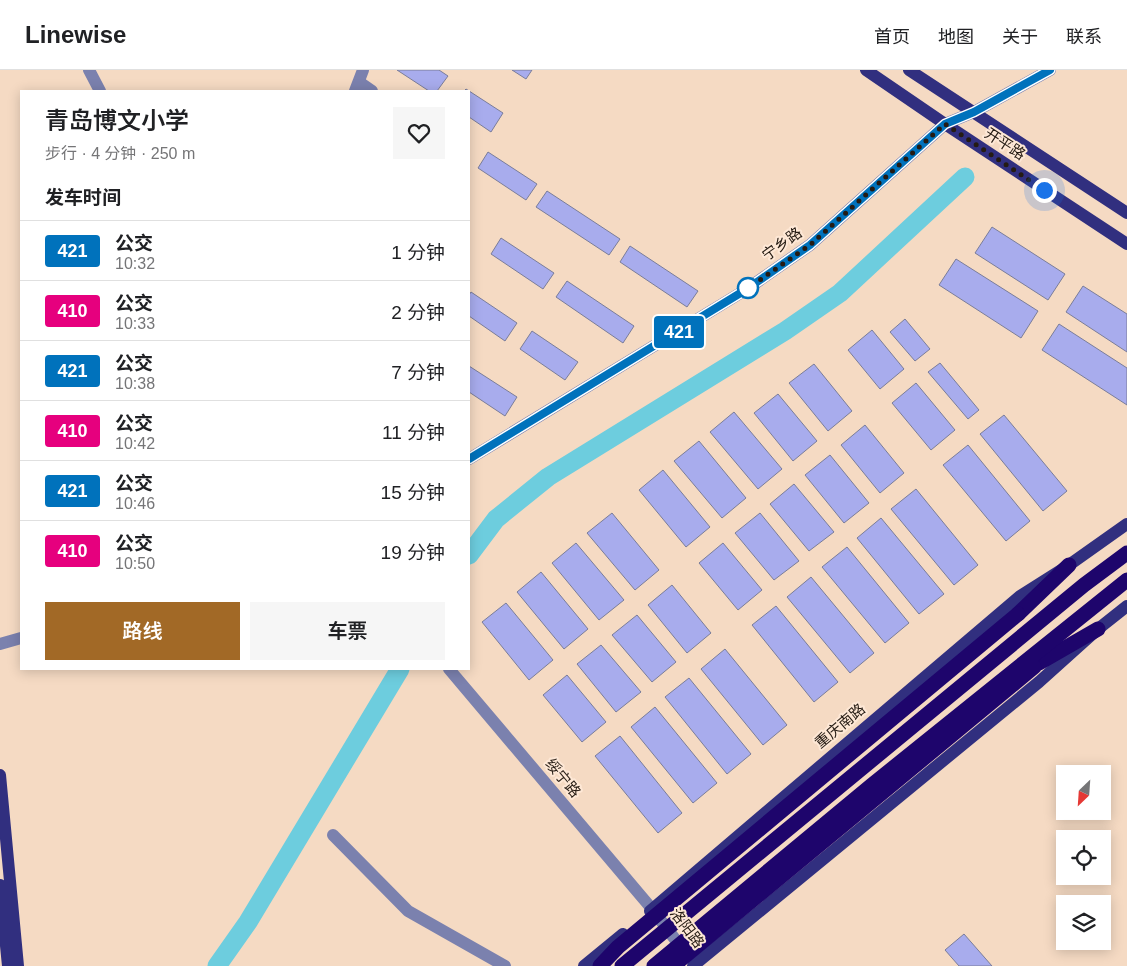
<!DOCTYPE html>
<html lang="zh">
<meta charset="utf-8">
<style>
body{margin:0;font-family:Arial,"Noto Sans SC",sans-serif;background:#f6f6f6;color:#202124;height:100vh;display:flex;flex-direction:column;font-size:19px;white-space:nowrap}
*{box-sizing:border-box;margin:0}
p{font-size:16px;color:#757577}
.icon{flex:none;width:28px;height:28px;fill:none;stroke:currentColor;stroke-width:2;stroke-linecap:round;stroke-linejoin:round}
.map{position:relative;flex:1;overflow:hidden}
.drawer{position:absolute;left:20px;top:20px;width:450px;height:580px;display:flex;flex-direction:column;background:#fff;border-radius:0px;box-shadow:0 2px 12px #0003}
.drawer>*{flex:none}
.badge{padding:0 10px;border-radius:4px;font-size:18px;line-height:32px}
.needle{width:32px;rotate:205deg}
.buttons{position:absolute;left:1056px;top:695px;display:grid;gap:10px}
.buttons a{display:grid;place-items:center;width:55px;height:55px;border-radius:0px;background:#fff;box-shadow:0 2px 12px #0003;font-size:25px}
.you{position:absolute;width:25px;height:25px;margin:-12px;border:4px solid #fff;border-radius:50%;background:#1a73e8;box-shadow:0 0 0 8px #1a73e833}
.map>.badge{position:absolute;translate:-50% -50%;box-shadow:0 0 0 2px #fff}
h2{padding:0 25px;font-size:19px;line-height:45px}
.round{display:grid;place-items:center;flex:none;width:52px;height:52px;border-radius:0px;background:#f6f6f6}
.headline{display:flex;align-items:center;justify-content:space-between;height:85px;padding:0 25px}
h1{font-size:24px;font-weight:600;line-height:38px}
.button{display:flex;gap:10px;margin-top:auto;padding:10px 25px}
.button a{flex:1;height:58px;border-radius:0px;background:#a26926;color:#fff;font-size:20px;font-weight:600;line-height:58px;text-align:center}
.button a+a{background:#f6f6f6;color:#202124}
ul{padding:0;list-style:none}
li{display:flex;align-items:center;gap:15px;height:60px;padding:0 25px;border-top:1px solid #e0e0e0}
li div{flex:1}
li b{display:block;font-size:19px}
li em{font-style:normal}
li .badge{min-width:55px;font-weight:700;text-align:center}
header{display:flex;align-items:center;gap:30px;box-sizing:border-box;height:70px;padding:0 25px;background:#fff;border-bottom:1px solid #e0e0e0}
header strong{font-size:24px}
nav{display:flex;gap:28px;margin-inline-start:auto;font-size:18px}
.map>svg:first-child{display:block}
.lines{fill:none;stroke-linecap:round;stroke-linejoin:round}
.river{stroke:#6dcdde;stroke-width:19}
.building{fill:#a8aced;stroke:#7a7d99}
.minor{stroke:#7b81ae;stroke-width:12}
.major{stroke:#312f7f;stroke-width:12}
.highway{stroke:#1e056c;stroke-width:15}
.highway-bridge{stroke:#1e056c;stroke-width:15}
.line-casing{stroke:#fff;stroke-width:11}
.line{stroke:#0072bc;stroke-width:8}
.walk{stroke:#251b13;stroke-width:5;stroke-dasharray:0 9}
.stop-dot{fill:#fff;stroke:#0072bc;stroke-width:2.5}
.labels{text-anchor:middle;stroke-width:4;stroke-linejoin:round;paint-order:stroke}
.street-label{font-size:15px;fill:#251b13;stroke:#fee8d6}
</style>
<header>
<strong>Linewise</strong>
<nav><a>首页</a><a>地图</a><a>关于</a><a>联系</a></nav>
</header>
<div class="map">
<svg width="1127" height="896" viewBox="0 0 1127 896">
<rect width="100%" height="100%" fill="#f5dac3"/>
<g class="lines">
<path class="river" d="M469,485L496,449L548,407L785,261L840,223L965,107
M217,896L248,852L400,599"/>
</g>
<path class="building" d="M397,0H439L448,6L437,21H429Z
M512,0H532L526,9Z
M466,19L503,43L491,62L469,47V21H464Z
M488,82L537,114L526,130L478,98Z
M547,121L620,169L609,185L536,137Z
M992,157L1065,204L1048,230L975,183Z
M501,168L554,203L543,219L491,184Z
M630,176L698,221L687,237L620,192Z
M956,189L1038,241L1021,268L939,215Z
M567,211L634,256L623,273L556,227Z
M1083,216L1127,244V282L1066,242Z
M471,222L517,253L505,271L469,246V225Z
M905,249L930,279L915,291L890,262Z
M1059,254L1127,298V335L1042,280Z
M872,260L904,299L880,319L848,280Z
M532,261L578,292L565,310L520,279Z
M940,293L979,340L968,349L928,302Z
M814,294L852,341L828,361L789,313Z
M469,296L517,327L505,346L469,322Z
M916,313L955,360L931,380L892,333Z
M778,324L817,371L793,391L754,343Z
M734,342L782,399L758,419L710,362Z
M1004,345L1067,421L1043,441L980,364Z
M865,355L904,403L880,423L841,375Z
M699,371L746,428L722,448L674,391Z
M968,375L1030,451L1006,471L943,395Z
M830,385L869,433L844,453L805,405Z
M663,400L710,457L686,477L639,420Z
M794,414L834,462L809,481L770,434Z
M916,419L978,495L954,515L891,439Z
M612,443L659,500L635,520L587,463Z
M760,443L799,491L774,510L735,463Z
M881,448L944,524L919,544L857,468Z
M576,473L624,530L599,550L552,493Z
M723,473L762,520L738,540L699,493Z
M847,477L909,553L885,573L822,497Z
M541,502L588,559L564,579L517,522Z
M811,507L874,583L850,603L787,527Z
M672,515L711,563L687,583L648,535Z
M506,533L553,590L529,610L482,552Z
M776,536L838,612L814,632L752,555Z
M637,545L676,592L652,612L612,565Z
M601,575L641,622L616,642L577,594Z
M725,579L787,655L763,675L701,599Z
M567,605L606,652L582,672L543,625Z
M689,608L751,684L727,704L665,627Z
M655,637L717,713L693,733L631,657Z
M620,666L682,743L658,763L595,686Z
M964,864L992,896H959L945,880Z"/>
<g class="lines">
<path class="minor" d="M89,0L100,21
M359,12L372,21
M355,21L363,0
M469,389L747,219L810,175L945,54L974,42L1050,0
M0,574L21,568
M449,599L652,839L684,881
M333,765L408,841L505,896"/>
<path class="major" d="M866,0L945,54L1127,174
M909,0L1127,143
M0,705L18,896
M0,815L8,896
M650,841L1020,526L1069,495L1127,454
M584,896L623,864
M693,896L1039,612L1098,559L1127,536"/>
<path class="highway" d="M1018,544L1069,495
M1039,593L1098,559"/>
<path class="highway-bridge" d="M600,896L618,877L1018,544
M622,896L1084,515L1127,483
M654,896L872,715L1127,510
M673,896L1034,597"/>
</g>
<g class="lines">
<g class="line-casing">
<path id="line" d="M469,389L747,219L810,175L945,54L974,42L1050,0"/>
</g>
<use href="#line" class="line"/>
<path class="walk" d="M748,218L747,219L810,175L945,54L1044,120"/>
</g>
<circle class="stop-dot" cx="748" cy="218" r="10"/>
<g class="labels">
<g class="street-label">
<text transform="translate(1005 74) rotate(33)" y="5">开平路</text>
<text transform="translate(782 174) rotate(-36)" y="5">宁乡路</text>
<text transform="translate(840 656) rotate(-40)" y="5">重庆南路</text>
<text transform="translate(563 708) rotate(50)" y="5">绥宁路</text>
<text transform="translate(687 858) rotate(53)" y="5">洛阳路</text>
</g>
</g>
</svg>
<div class="buttons">
<a><svg class="needle" viewBox="-14 -14 28 28"><path d="M0-13l5 13h-10z" fill="#e53935"/><path d="M0 13l5-13h-10z" fill="#757577"/></svg></a>
<a><svg class="icon" aria-label="locate" viewBox="0 0 24 24"><circle cx="12" cy="12" r="6"/><path d="M12 2v4M12 18v4M2 12h4M18 12h4"/></svg></a>
<a><svg class="icon" aria-label="layers" viewBox="0 0 24 24"><path d="M12 4l9 5-9 5-9-5zM3 14l9 5 9-5"/></svg></a>
</div>
<div class="you" style="left:1044px;top:120px"></div>
<b class="badge" style="left:679px;top:262px;background:#0072bc;color:#fff">421</b>
<section class="drawer">
<div class="headline"><div><h1>青岛博文小学</h1><p>步行 · 4 分钟 · 250 m</p></div><a class="round"><svg class="icon" aria-label="heart" viewBox="0 0 24 24"><path d="M12 20l-8-8c-3-5 5-10 8-4 3-6 11-1 8 4z"/></svg></a></div>
<h2>发车时间</h2>
<ul>
<li><span class="badge" style="background:#0072bc;color:#fff">421</span><div><b>公交</b><p>10:32</p></div><em>1 分钟</em></li>
<li><span class="badge" style="background:#e6007e;color:#fff">410</span><div><b>公交</b><p>10:33</p></div><em>2 分钟</em></li>
<li><span class="badge" style="background:#0072bc;color:#fff">421</span><div><b>公交</b><p>10:38</p></div><em>7 分钟</em></li>
<li><span class="badge" style="background:#e6007e;color:#fff">410</span><div><b>公交</b><p>10:42</p></div><em>11 分钟</em></li>
<li><span class="badge" style="background:#0072bc;color:#fff">421</span><div><b>公交</b><p>10:46</p></div><em>15 分钟</em></li>
<li><span class="badge" style="background:#e6007e;color:#fff">410</span><div><b>公交</b><p>10:50</p></div><em>19 分钟</em></li>
</ul>
<div class="button"><a>路线</a><a>车票</a></div>
</section>
</div>
